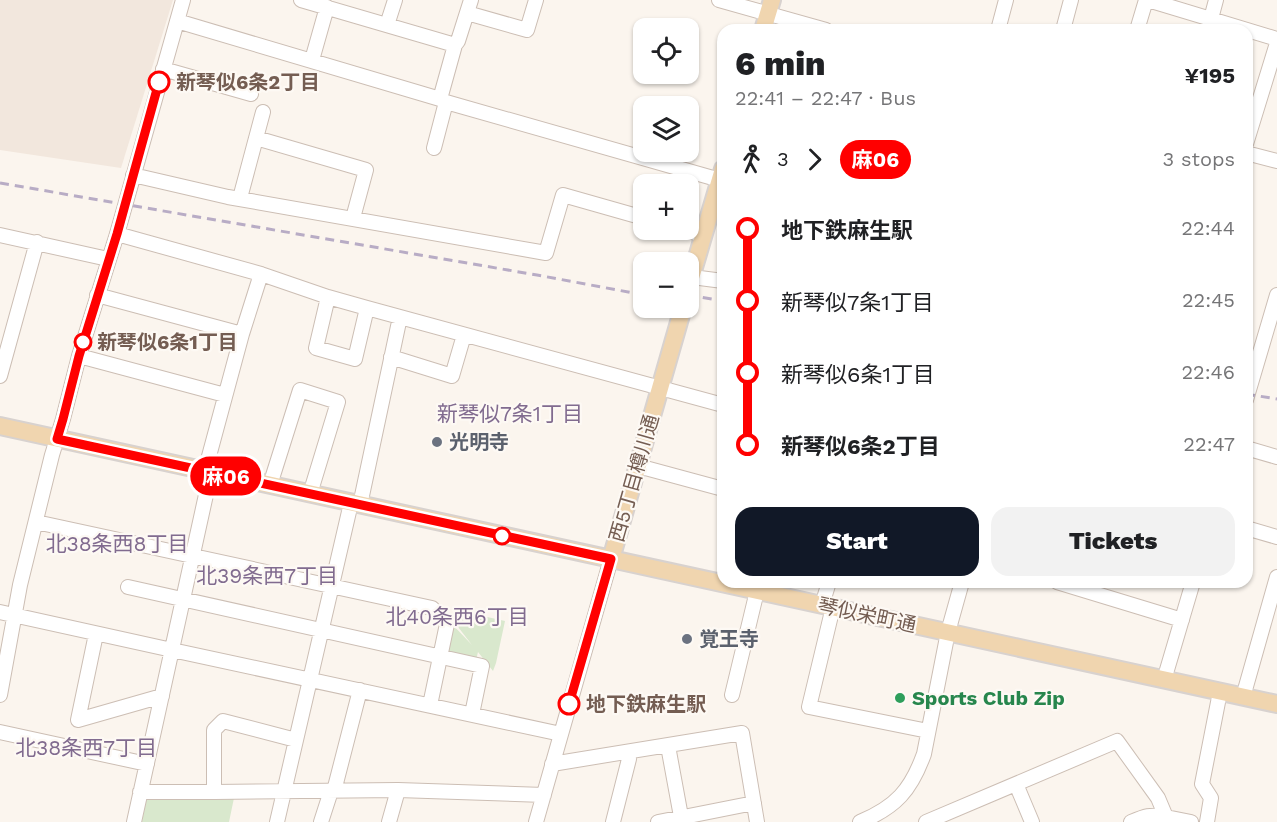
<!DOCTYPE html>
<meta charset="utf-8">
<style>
body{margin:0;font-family:"Work Sans","Noto Sans JP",sans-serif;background:#f2f2f2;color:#202124;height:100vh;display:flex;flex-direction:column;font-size:22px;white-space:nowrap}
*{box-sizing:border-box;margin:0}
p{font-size:20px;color:#757577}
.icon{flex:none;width:33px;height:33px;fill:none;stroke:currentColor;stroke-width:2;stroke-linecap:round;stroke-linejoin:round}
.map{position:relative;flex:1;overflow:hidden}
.details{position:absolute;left:717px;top:24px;width:536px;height:564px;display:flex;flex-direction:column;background:#fff;border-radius:18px;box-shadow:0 2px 4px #0004}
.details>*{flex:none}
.badge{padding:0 12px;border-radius:20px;font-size:21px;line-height:39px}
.controls{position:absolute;left:633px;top:18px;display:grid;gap:12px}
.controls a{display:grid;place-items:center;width:66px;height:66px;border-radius:12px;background:#fff;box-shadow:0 2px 4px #0004;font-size:30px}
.map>.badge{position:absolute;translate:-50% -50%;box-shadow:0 0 0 3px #fff}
.legs{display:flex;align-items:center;gap:9px;height:66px;padding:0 18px;font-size:20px}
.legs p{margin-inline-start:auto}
.headline{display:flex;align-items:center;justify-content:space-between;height:102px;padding:0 18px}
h1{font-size:33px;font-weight:800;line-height:45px}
.action{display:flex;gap:12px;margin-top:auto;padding:12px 18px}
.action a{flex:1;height:69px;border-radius:18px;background:#111827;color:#fff;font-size:24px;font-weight:800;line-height:69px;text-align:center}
.action a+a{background:#f2f2f2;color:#202124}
ul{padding:0 18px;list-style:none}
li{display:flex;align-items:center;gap:21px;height:72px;font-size:22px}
li i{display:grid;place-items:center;width:9px;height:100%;margin:0 8px;background:currentColor}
li i::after{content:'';width:15px;height:15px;margin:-8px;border:4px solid;border-radius:50%;background:#fff}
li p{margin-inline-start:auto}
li:first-child i{background:linear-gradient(#0000 50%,currentColor 0)}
li:last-child i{background:linear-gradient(currentColor 50%,#0000 0)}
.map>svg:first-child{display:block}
.residential{fill:#f2e7dd}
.green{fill:#d9e8cd}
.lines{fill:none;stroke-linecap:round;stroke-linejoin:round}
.minor-casing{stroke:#ccbeb4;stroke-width:16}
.major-casing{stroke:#d8d2cf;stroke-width:20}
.minor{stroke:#fff;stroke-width:14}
.major{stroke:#f0d5af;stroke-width:16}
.rail{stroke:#b8acc5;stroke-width:3;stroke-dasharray:9 6;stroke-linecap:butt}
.line-1-casing{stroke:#fff;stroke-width:14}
.line-1{stroke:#f00;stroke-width:9}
.stop-1-dot{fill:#fff;stroke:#f00;stroke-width:3}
.worship-dot{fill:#6b7280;stroke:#fdf9f4;stroke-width:2}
.leisure-dot{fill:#2e9e5b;stroke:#fdf9f4;stroke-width:2}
.labels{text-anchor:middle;stroke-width:4.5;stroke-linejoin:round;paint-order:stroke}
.stop-label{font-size:20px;font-weight:bold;fill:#745d52;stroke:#fdf9f4;text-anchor:start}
.worship-label{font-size:20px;font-weight:bold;fill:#5b616d;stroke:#fdf9f4;text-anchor:start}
.street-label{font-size:20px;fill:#745d52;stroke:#fdf9f4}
.leisure-label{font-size:20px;font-weight:bold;fill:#27864d;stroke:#fdf9f4;text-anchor:start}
.neighbourhood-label{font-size:21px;fill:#816b8f;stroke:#fdf9f4}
</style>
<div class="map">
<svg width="1277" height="822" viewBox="0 0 1277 822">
<rect width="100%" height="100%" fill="#fbf5ee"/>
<path class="residential" d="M0,0H173L121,168L0,150Z"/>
<path class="green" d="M474,614L505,621L496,663L493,671L478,652L476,660L445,653L451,623L472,645L455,623Z
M150,798H234L229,822H142L146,801Z"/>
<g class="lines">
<g class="minor-casing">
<path id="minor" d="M301,0L455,45L458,41L471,0
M719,0L826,30
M1148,0L1277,39
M467,13L527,30L536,0
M177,21L440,99L446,102L720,180
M387,25L395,0
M998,30L1006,0
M1063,30L1071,0
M1137,30L1146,0
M1208,30L1216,0
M312,60L327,7
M163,69L251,94
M440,99L455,45
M256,138L366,170L353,218
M1246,144L1277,43
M434,148L446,102
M1246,153L1277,161
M133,175L228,197L546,253L563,195L644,218
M240,198L263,112
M684,230L704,235
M117,234L261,274L328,297L367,308L723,405
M0,235L108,259
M692,277L723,281
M97,295L242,334
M328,297L316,348L355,359L367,308
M79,356L225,395
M391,357L452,376L464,335
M0,376L37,242
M1246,400L1277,295
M1246,448L1277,457
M638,466L723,489
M205,471L242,334L261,274
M270,485L300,390L338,402L310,494
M360,505L400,317
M36,522L432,608L447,624L430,705
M1246,528L1277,537
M1057,582L1182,620
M128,587L482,666L472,714
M822,605L829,582
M833,607L809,707L928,731
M0,612L172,650L561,734
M96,634L78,720L162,696
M1164,680L1193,582
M0,695L20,585L52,455L63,419L79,356L117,234L183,0
M732,695L757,591
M1243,697L1277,577
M0,732L147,764
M296,740L223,721L214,730V792L398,790L544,795
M668,746L682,822
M552,764L742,733L757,822
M1016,784L1032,822
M334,791L360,690
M140,792H214
M134,822L211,472
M277,822L351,503
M321,822L331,791
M389,822L398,790
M536,822L611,559
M613,822L629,759L628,752
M658,822L754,803
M860,822C896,807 911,790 924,754L948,632L962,582
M926,822L1117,741L1158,798L1166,817L1191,822
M1131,822C1145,816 1150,814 1166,817
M1207,822L1211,798L1202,784L1220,692"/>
</g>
<g class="major-casing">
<path id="major" d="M763,30L772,0
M688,288L723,169
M0,426L1277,704
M611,559L683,308"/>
</g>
<use href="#minor" class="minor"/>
<use href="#major" class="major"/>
<path class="rail" d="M0,183L537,275L644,295
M688,295L723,301
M1246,394L1277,399"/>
</g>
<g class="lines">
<g class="line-1-casing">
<path id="line-1" d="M159,82L117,234L79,356L63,419L57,439L611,559L569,704"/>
</g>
<use href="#line-1" class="line-1"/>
</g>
<g class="stop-1-dot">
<circle cx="159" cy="82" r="10"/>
<circle cx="83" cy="342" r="8"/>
<circle cx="502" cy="536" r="8"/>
<circle cx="569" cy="704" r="10"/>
</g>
<g class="worship-dot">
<circle cx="437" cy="442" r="6"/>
<circle cx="687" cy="639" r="6"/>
</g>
<circle class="leisure-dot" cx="900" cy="698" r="6"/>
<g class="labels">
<g class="stop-label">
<text x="176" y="89">新琴似6条2丁目</text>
<text x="97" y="349">新琴似6条1丁目</text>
<text x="586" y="711">地下鉄麻生駅</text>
</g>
<g class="worship-label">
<text x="449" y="449">光明寺</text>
<text x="699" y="646">覚王寺</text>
</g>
<g class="street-label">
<text transform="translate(634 478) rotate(-74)" y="7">西5丁目樽川通</text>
<text transform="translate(867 615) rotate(12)" y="7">琴似栄町通</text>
</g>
<g class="leisure-label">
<text x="912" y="705">Sports Club Zip</text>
</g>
<g class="neighbourhood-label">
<text x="510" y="421">新琴似7条1丁目</text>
<text x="117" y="551">北38条西8丁目</text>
<text x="267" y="583">北39条西7丁目</text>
<text x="457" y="624">北40条西6丁目</text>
<text x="86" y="755">北38条西7丁目</text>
</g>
</g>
</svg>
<div class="controls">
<a><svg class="icon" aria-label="locate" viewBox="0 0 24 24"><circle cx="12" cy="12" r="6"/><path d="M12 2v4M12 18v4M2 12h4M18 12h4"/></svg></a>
<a><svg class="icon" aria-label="layers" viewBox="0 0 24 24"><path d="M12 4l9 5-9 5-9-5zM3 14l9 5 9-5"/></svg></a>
<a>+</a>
<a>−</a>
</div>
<b class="badge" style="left:226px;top:476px;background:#f00;color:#fff">麻06</b>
<section class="details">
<div class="headline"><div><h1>6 min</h1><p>22:41 – 22:47 · Bus</p></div><b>¥195</b></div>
<div class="legs"><svg class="icon" aria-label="walk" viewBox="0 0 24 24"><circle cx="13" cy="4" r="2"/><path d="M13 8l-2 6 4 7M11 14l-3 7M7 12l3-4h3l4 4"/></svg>3<svg class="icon" aria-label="forward" viewBox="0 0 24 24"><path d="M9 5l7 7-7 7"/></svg><b class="badge" style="background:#f00;color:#fff">麻06</b><p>3 stops</p></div>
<ul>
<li><i style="color:#f00"></i><b>地下鉄麻生駅</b><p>22:44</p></li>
<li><i style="color:#f00"></i><span>新琴似7条1丁目</span><p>22:45</p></li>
<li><i style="color:#f00"></i><span>新琴似6条1丁目</span><p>22:46</p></li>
<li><i style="color:#f00"></i><b>新琴似6条2丁目</b><p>22:47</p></li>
</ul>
<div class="action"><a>Start</a><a>Tickets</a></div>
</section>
</div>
